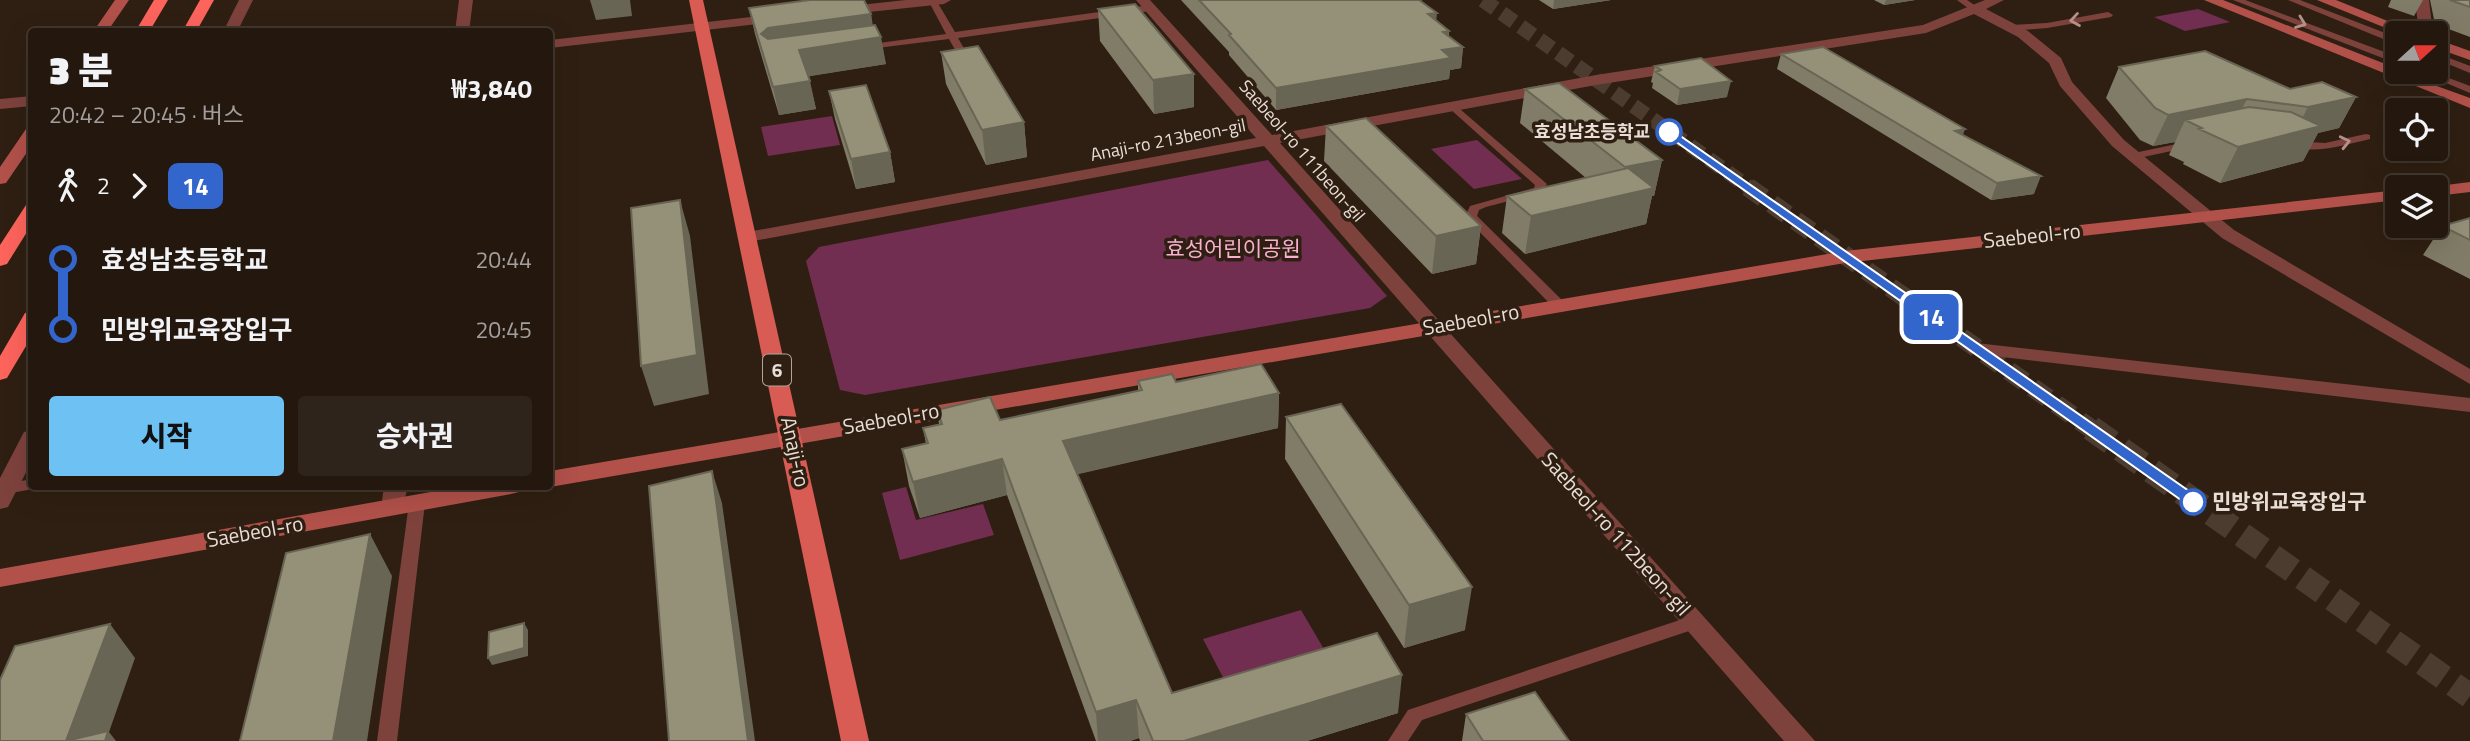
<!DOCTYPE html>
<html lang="ko">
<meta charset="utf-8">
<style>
body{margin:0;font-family:"Titillium Web","Noto Sans KR",sans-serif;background:#2f241c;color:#f1f3f6;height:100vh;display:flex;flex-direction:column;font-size:26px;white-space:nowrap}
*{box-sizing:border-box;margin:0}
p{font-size:23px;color:#a39f9e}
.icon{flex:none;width:38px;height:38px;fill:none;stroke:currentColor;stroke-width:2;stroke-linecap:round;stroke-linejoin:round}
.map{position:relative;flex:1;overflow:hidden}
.details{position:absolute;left:28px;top:28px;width:525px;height:462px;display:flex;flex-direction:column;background:#23170e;border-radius:7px;box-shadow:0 7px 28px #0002,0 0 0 2px #40362e}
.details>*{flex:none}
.badge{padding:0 14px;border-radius:10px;font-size:24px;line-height:46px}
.needle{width:46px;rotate:69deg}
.fabs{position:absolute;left:2385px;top:21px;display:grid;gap:14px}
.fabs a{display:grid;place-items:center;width:63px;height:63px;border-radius:7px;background:#23170e;box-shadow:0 7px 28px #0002,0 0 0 2px #40362e;font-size:35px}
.map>.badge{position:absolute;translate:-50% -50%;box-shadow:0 0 0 4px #fff}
.legs{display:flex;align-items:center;gap:10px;height:77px;padding:0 21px;font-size:23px}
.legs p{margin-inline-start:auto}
.summary{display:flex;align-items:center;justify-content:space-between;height:119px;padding:0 21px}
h1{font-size:38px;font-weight:800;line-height:52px}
.primary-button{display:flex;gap:14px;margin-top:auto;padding:14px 21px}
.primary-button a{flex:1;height:80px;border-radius:7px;background:#6dc2f3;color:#111;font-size:28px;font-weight:800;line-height:80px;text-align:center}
.primary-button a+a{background:#2f241c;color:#f1f3f6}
ul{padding:0 21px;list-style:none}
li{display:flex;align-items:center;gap:24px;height:70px;font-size:26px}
li i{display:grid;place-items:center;width:10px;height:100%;margin:0 9px;background:currentColor}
li i::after{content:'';width:18px;height:18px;margin:-9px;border:5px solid;border-radius:50%;background:#23170e}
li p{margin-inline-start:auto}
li:first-child i{background:linear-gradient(#0000 50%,currentColor 0)}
li:last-child i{background:linear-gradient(currentColor 50%,#0000 0)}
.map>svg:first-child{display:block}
.green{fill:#722e50}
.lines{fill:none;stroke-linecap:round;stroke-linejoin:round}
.secondary-tunnel-far2{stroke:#4b3c2f;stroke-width:15;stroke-dasharray:15 8;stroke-linecap:butt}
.secondary-tunnel-far1{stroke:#4b3c2f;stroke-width:19;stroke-dasharray:19 10;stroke-linecap:butt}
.secondary-tunnel{stroke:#4b3c2f;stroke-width:25;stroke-dasharray:25 12;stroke-linecap:butt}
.lane{fill:#7e423d;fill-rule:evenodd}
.street{fill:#7e423d;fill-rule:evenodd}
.secondary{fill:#b1514a;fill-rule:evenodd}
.primary{fill:#d85b54;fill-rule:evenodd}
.highway{fill:#fc645c;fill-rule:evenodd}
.wall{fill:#807c67}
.shaded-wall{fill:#686554}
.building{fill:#959078;stroke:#686554;stroke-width:2}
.oneway{stroke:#b49089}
.line-1{fill:#36c;stroke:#fff;stroke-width:2}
.stop-1-dot{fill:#fff;stroke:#36c;stroke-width:3.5}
.labels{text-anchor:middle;stroke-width:7;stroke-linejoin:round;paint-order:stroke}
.far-stop-label{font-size:18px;font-weight:bold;fill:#e9ded5;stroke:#2f1f12;text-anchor:end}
.far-street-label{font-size:18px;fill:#e9ded5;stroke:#2f1f12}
.shield{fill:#2f1f12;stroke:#b1a59a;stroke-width:2}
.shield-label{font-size:19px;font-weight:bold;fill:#e9ded5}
.street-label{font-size:21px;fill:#e9ded5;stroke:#2f1f12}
.park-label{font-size:21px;fill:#f8afd0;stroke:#2f1f12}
.stop-label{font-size:21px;font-weight:bold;fill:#e9ded5;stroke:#2f1f12;text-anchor:start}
</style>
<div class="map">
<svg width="2470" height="741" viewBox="0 0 2470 741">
<rect width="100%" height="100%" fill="#2f1f12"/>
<path class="green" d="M2198,9L2230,22L2185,31L2154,17Z
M832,116L840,145L768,156L761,127Z
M1477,140L1522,179L1474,189L1431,149Z
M1268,160L1387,296L1370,308L865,395L840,390L806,261L819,247Z
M906,487L916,520L983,504L994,535L900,560L882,493Z
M1301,610L1328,656L1228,687L1203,639Z"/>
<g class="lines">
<path class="secondary-tunnel-far2" d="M1483,0L1750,188"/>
<path class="secondary-tunnel-far1" d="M1748,187L2093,430"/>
<path class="secondary-tunnel" d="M2091,428L2470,696"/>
<path class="lane" d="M928,0H936L955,32L1150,5L1155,8L1150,11L958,38L973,64L968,67L963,64L949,39L861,50L859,48L864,45L946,34Z
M1957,0H1967L1980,9L1972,11Z
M2233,0H2245L2398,57V64Z
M2288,0H2300L2398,38V45Z
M2108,12L2113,15L2111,17L2047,28L2011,31L2006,28L2011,25L2047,23Z
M2436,53L2470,66V73L2436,59Z
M2420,72H2433L2470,86V93Z
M1453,103L1547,184L1543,192L1486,207L1479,210L1477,216L1564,302L1566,305L1564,308H1554L1465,217L1470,206L1527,190L1534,188L1535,185L1449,108L1448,106Z
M2366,134L2370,135V139C2349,144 2306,157 2288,144L2293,141L2325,143Z
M2191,141L2196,144L2195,146L2134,159L2128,156L2134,153Z
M32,479V486L38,488L6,494L0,492V485Z
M417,498L423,499L425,503L397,741H377L409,503L411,499Z
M1695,615L1701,617L1704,622L1701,627L1422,720L1408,741H1388L1408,710Z"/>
<path class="street" d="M239,0H253L237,32H223Z
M459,0H473L469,32H455Z
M906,0H951L944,4L841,15L834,11L841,7Z
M1136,0H1150L1272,135L1596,75L1923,25L1985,0H2004L1986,9L2028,31L2061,58L2072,82L2124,140L2234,230L2470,369V384L2222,238L2112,146L2060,86L2049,63L2018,37L1974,14L1926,33L1596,85L1280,143L1815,741H1784L1264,146L748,242L739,237L748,232L1256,138Z
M2415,0H2429L2433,33H2419Z
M778,14L785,18L783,21L550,48V40Z
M32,96V106L0,109V99Z
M1976,343L2470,398V412L1969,353L1966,349Z
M32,430V461L8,507L0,509V478L24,432Z
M384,486H408L401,514H385L381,508Z"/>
<path class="secondary" d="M115,0H129L107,32H93Z
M2204,0H2223L2398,69V72L2470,98V108Z
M2317,0H2336L2417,33H2398Z
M2436,39L2470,51V60L2436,48Z
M32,127V145L6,183L0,184V167L26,129Z
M2470,182V192L2436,196V187H2430Z
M2398,190V200L1845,263L550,487L549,486L550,471L1845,251Z
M464,486H522L519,492L511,494L0,587V569Z"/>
<path class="primary" d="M689,0H703L869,741H841Z"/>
<path class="highway" d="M154,0H168L149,32H135Z
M200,0H214L196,32H182Z
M32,204V224L7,264L0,266V245L26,205Z
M32,311V336L7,378L0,380V356L25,313Z"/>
</g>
<path class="wall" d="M1181,0H1423L1419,1L1436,21L1449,31V36L1463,47L1461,68L1450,70L1449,79L1276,110L1229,55V52Z
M1539,0H1611L1553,9Z
M1874,0H1915L1884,5Z
M2391,0H2423L2414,16L2388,7Z
M2430,0H2470V37L2435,24Z
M749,8L871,14L872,25L886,64L808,76L816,109L779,115L755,34Z
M1098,9L1194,74V107L1154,114L1100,41Z
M941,52L1024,122L1027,157L986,165L946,84Z
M1781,54L1962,135L2034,194L1991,200L1777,69Z
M1655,66L1727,97L1677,105L1652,88L1653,83L1651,82Z
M2119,67L2290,89L2356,97L2339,128L2318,133L2303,161L2220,183L2183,164L2184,162L2169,155L2175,142L2153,146L2140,140L2106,98Z
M1525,89L1662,160L1654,196H1652L1646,224L1525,254L1502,233L1507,196L1586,178L1520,123Z
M829,91L890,152L895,182L856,189L835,119Z
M1326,126L1481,226L1476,264L1432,274L1324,161Z
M2470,218V279L2423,255L2442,226Z
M1138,381L1279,393L1278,428L1077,474L1172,693L1398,713L1307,741H1140L1139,738L1130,741H1096L1007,495L920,518L909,486L902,449L926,444L923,428L939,424L937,410L1000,420L1138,391Z
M1286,417L1465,630L1404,648L1285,459Z
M1466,714L1569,741H1462Z"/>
<path class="shaded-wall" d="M590,0H630L632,16L596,20Z
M1554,0H1611L1553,9Z
M1886,0H1915L1884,5Z
M1437,13L1435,33L1428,14Z
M871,14L875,38L881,37L886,64L805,77L774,54L761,34L768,28Z
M1449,31L1447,49L1463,47L1461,68L1450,70L1449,79L1276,110V88Z
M1194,74V107L1154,114L1153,80Z
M810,81L816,109L779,115L773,87Z
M1731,81L1727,97L1677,105L1680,89Z
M2356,97L2339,128L2318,133L2303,161L2220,183L2238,147L2295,132L2308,107Z
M2247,99L2231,130L2185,120L2175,142L2153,146L2168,115Z
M1024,122L1027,157L986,165L982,130Z
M1965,129L1959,146L1955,131Z
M890,152L895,182L856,189L851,159Z
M1662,160L1654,196H1652L1646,224L1525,254L1531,216L1619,196L1625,167Z
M2041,176L2034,194L1991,200L1997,183Z
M680,200L690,236L709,394L654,406L641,366Z
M1481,226L1476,264L1432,274L1436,236Z
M1279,393L1278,428L1066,477L1063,441Z
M1002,459L1007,495L920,518L913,482Z
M712,471L722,503L755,741H748Z
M370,534L392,576L367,741H333Z
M1472,587L1465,630L1404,648L1409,605Z
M524,623L528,630V656L492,665L488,658Z
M110,624L135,658L109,732L116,741H66Z
M1402,675L1398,713L1307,741H1184Z
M1136,700L1139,738L1130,741H1098L1096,712Z"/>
<path class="building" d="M810,0H864L871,14L768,28L761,34L768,39L875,25L881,37L799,50L810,81L773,87L749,8Z
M1199,0H1419L1437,13L1428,14L1449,31L1443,32L1463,47L1442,50L1451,58L1276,88L1229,35L1231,34Z
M2450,0H2470V7Z
M1135,4L1194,74L1153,80L1098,9Z
M978,46L1024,122L982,130L941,52Z
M1823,47L1965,129L1955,131L2041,176L1997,183L1781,54Z
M2205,51L2290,89L2322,82L2356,97L2308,107L2247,99L2168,115L2155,108L2119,67Z
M1701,58L1731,81L1680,89L1656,72L1661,70L1655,66Z
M1559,83L1662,160L1625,167L1525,89Z
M866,85L890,152L851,159L829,91Z
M2249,107L2291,112L2321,126L2238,147L2199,129L2202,128L2185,120Z
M1366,118L1481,226L1436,236L1326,126Z
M1628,168L1654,188L1531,216L1507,196Z
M680,200L697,355L641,366L631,208Z
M2470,218V240L2442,226Z
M1261,364L1279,393L1063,441L1172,693L1377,633L1402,675L1184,741H1153L1136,700L1096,712L1002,459L913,482L902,449L928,443L923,428L942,424L937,410L990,397L1000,420L1142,390L1138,381L1172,374L1176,382Z
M1341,404L1472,587L1409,605L1286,417Z
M712,471L748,741H669L649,486Z
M370,534L333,741H240L286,553Z
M524,623V648L488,658L489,632Z
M110,624L66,741L108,731L105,741H0V680L15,646Z
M1535,692L1569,741H1483L1466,714Z"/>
<defs><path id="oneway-chevron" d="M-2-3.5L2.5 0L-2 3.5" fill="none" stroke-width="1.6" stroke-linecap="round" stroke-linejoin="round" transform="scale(1.75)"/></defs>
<g class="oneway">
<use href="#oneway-chevron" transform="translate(2075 20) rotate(171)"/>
<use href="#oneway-chevron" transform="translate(2301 23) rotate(21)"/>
<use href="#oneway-chevron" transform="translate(2345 142) rotate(-13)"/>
</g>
<path class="line-1" d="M1669,128L2199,498V505H2188L1665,134V129Z"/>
<g class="stop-1-dot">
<circle cx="1669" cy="132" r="12"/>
<circle cx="2193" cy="502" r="12"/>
</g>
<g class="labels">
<g class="far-stop-label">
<text x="1650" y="138">효성남초등학교</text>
</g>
<g class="far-street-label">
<text transform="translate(1168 140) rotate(-11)" y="6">Anaji-ro 213beon-gil</text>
<text transform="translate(1302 151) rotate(49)" y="6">Saebeol-ro 111beon-gil</text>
</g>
<rect class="shield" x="763" y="354.5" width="28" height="31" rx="5"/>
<g class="shield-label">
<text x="777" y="377">6</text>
</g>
<g class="street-label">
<text transform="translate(2032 236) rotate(-6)" y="7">Saebeol-ro</text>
<text transform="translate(1471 320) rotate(-10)" y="7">Saebeol-ro</text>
<text transform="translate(891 419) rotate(-10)" y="7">Saebeol-ro</text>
<text transform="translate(795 452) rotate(78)" y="7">Anaji-ro</text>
<text transform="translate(255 532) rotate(-10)" y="7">Saebeol-ro</text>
<text transform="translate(1616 534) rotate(48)" y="7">Saebeol-ro 112beon-gil</text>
</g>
<g class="park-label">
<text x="1233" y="256">효성어린이공원</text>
</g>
<g class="stop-label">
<text x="2212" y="509">민방위교육장입구</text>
</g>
</g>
</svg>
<div class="fabs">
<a><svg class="needle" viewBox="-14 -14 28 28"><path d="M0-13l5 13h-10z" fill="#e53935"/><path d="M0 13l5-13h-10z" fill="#a39f9e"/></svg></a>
<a><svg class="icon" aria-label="locate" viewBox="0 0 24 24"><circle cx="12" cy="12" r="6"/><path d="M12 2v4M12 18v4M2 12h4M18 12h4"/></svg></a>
<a><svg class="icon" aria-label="layers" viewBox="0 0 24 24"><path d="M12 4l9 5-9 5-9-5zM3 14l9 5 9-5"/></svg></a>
</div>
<b class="badge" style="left:1931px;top:317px;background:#36c;color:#fff">14</b>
<section class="details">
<div class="summary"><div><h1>3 분</h1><p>20:42 – 20:45 · 버스</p></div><b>₩3,840</b></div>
<div class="legs"><svg class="icon" aria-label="walk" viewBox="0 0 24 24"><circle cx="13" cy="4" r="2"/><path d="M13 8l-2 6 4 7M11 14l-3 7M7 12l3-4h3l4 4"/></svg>2<svg class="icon" aria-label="forward" viewBox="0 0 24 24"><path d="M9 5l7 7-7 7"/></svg><b class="badge" style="background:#36c;color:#fff">14</b></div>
<ul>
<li><i style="color:#36c"></i><b>효성남초등학교</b><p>20:44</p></li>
<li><i style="color:#36c"></i><b>민방위교육장입구</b><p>20:45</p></li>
</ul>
<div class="primary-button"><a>시작</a><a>승차권</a></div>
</section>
</div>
